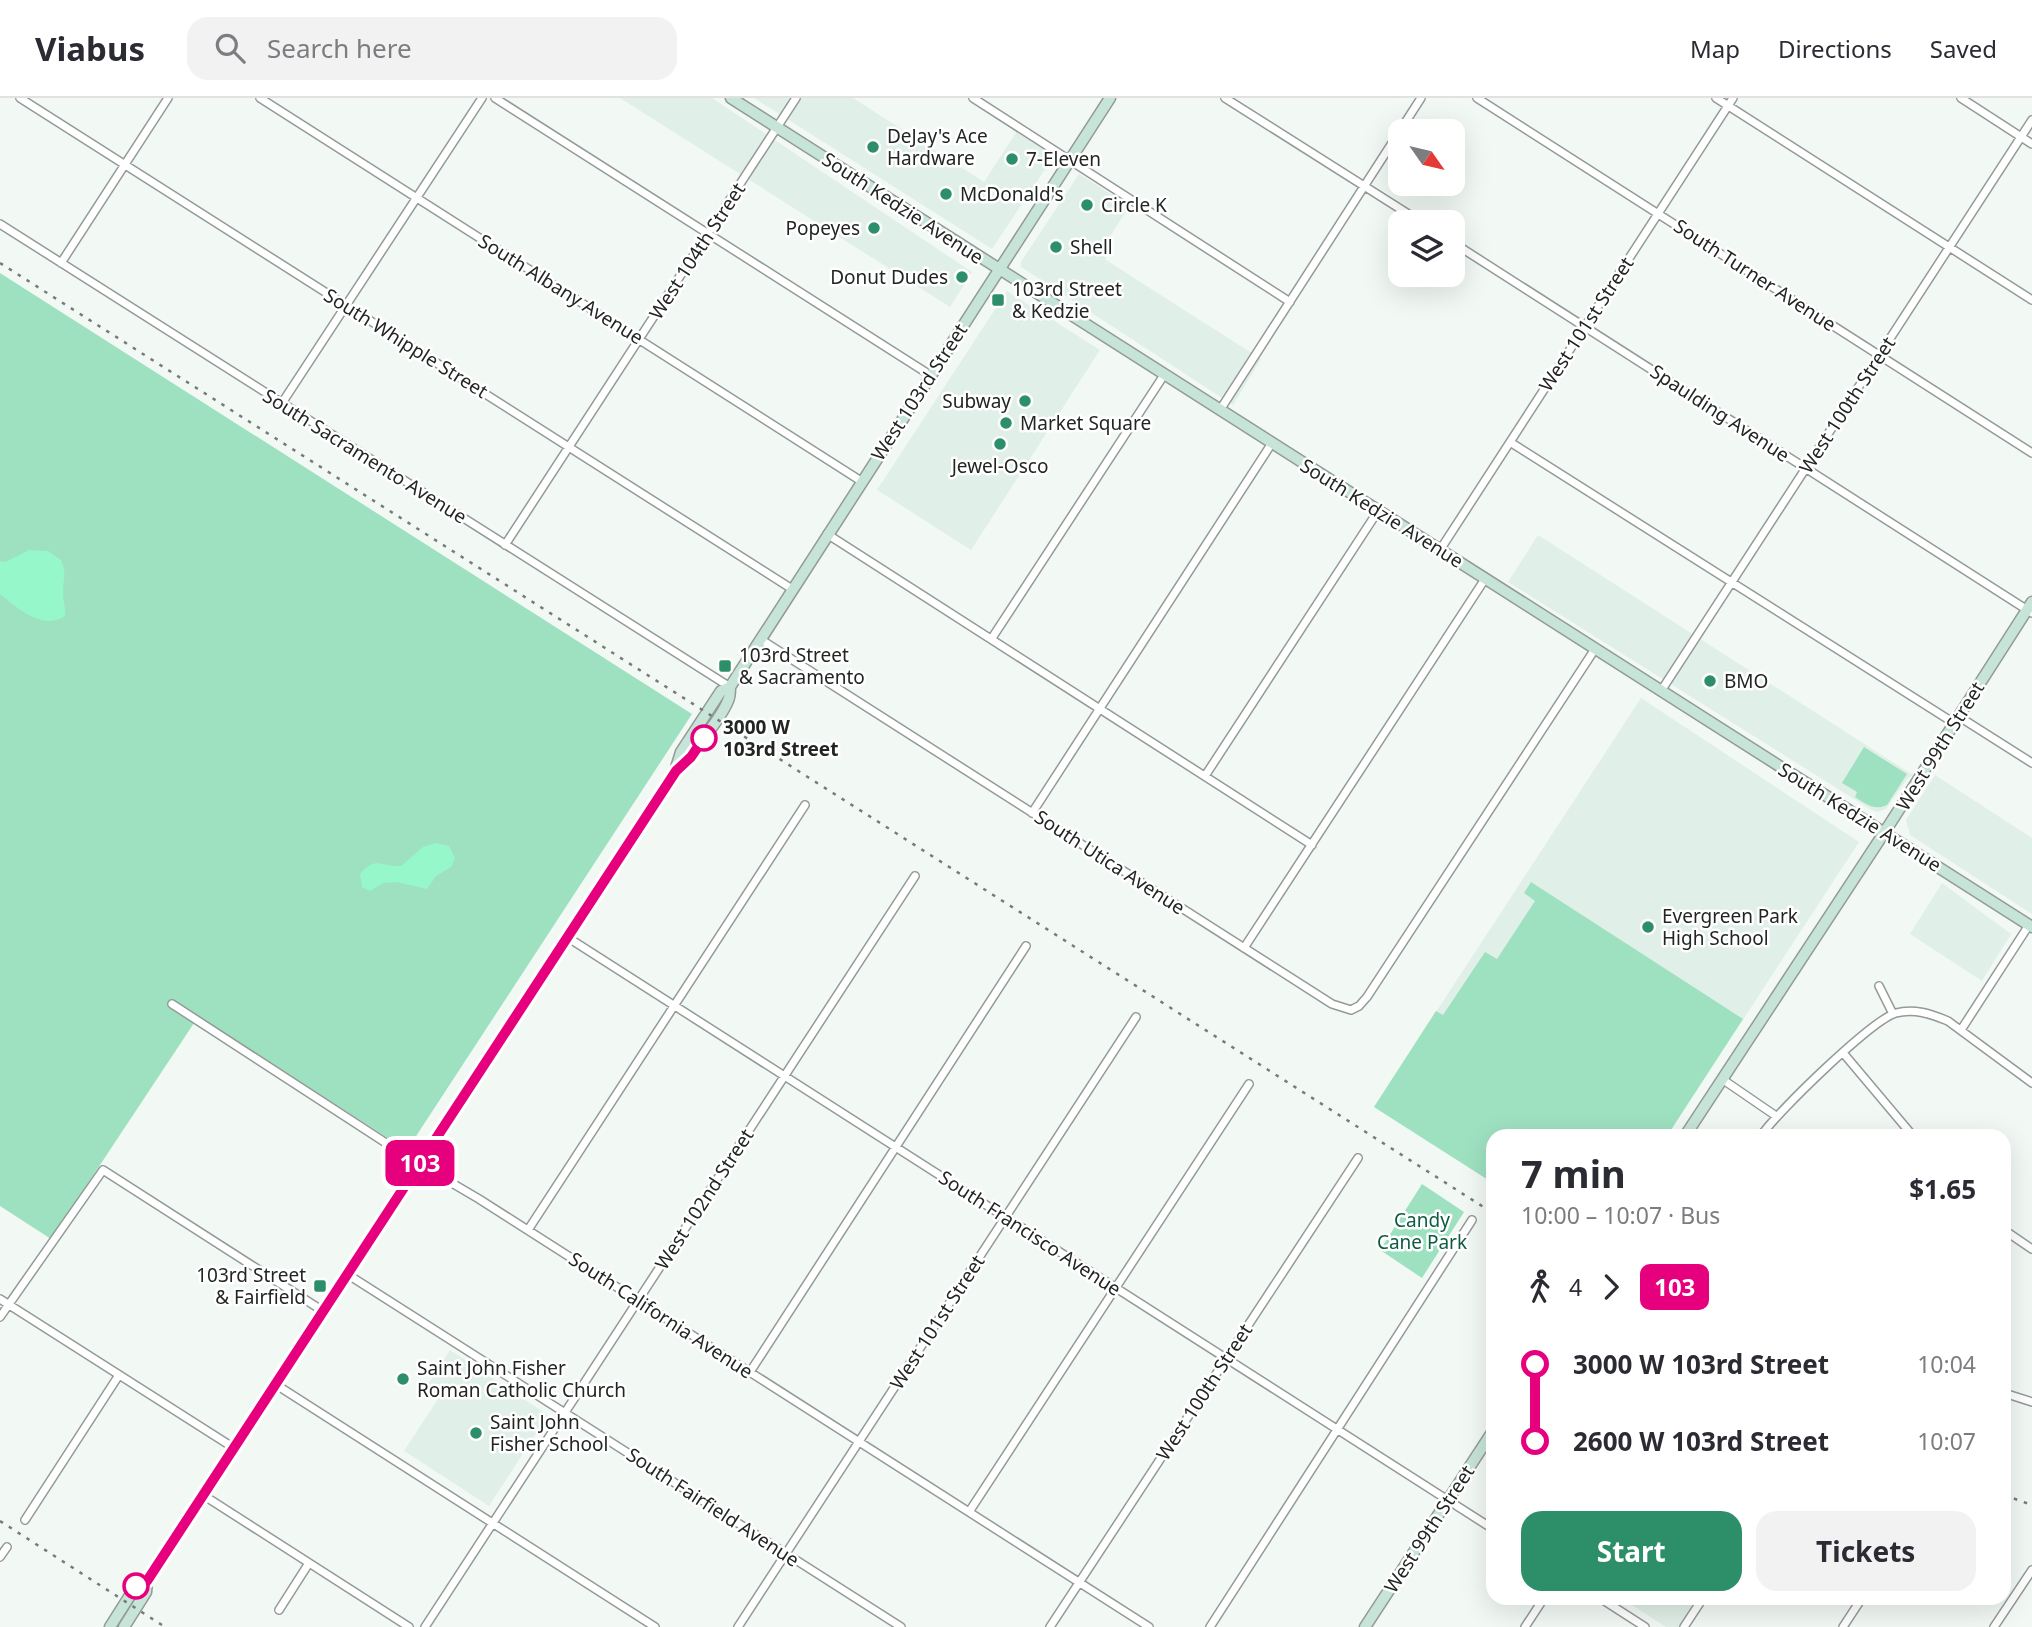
<!DOCTYPE html>
<meta charset="utf-8">
<style>
body{margin:0;font-family:"Noto Sans",sans-serif;background:#f2f2f3;color:#2b2b33;height:100vh;display:flex;flex-direction:column;font-size:26px;white-space:nowrap}
*{box-sizing:border-box;margin:0}
p{font-size:23px;color:#7c7c81}
.icon{flex:none;width:38px;height:38px;fill:none;stroke:currentColor;stroke-width:2;stroke-linecap:round;stroke-linejoin:round}
.map{position:relative;flex:1;overflow:hidden}
.side{position:absolute;left:1486px;top:1031px;width:525px;height:476px;display:flex;flex-direction:column;background:#fff;border-radius:21px;box-shadow:0 7px 28px #0002}
.side>*{flex:none}
.badge{padding:0 14px;border-radius:10px;font-size:24px;line-height:46px}
.needle{width:46px;rotate:124deg}
.tools{position:absolute;left:1388px;top:21px;display:grid;gap:14px}
.tools a{display:grid;place-items:center;width:77px;height:77px;border-radius:14px;background:#fff;box-shadow:0 7px 28px #0002;font-size:35px}
.map>.badge{position:absolute;translate:-50% -50%;box-shadow:0 0 0 4px #fff}
.legs{display:flex;align-items:center;gap:10px;height:77px;padding:0 35px;font-size:23px}
.legs p{margin-inline-start:auto}
.headline{display:flex;align-items:center;justify-content:space-between;height:119px;padding:0 35px}
h1{font-size:38px;font-weight:700;line-height:52px}
.button{display:flex;gap:14px;margin-top:auto;padding:14px 35px}
.button a{flex:1;height:80px;border-radius:21px;background:#2d8f69;color:#fff;font-size:28px;font-weight:700;line-height:80px;text-align:center}
.button a+a{background:#f2f2f3;color:#2b2b33}
ul{padding:0 35px;list-style:none}
li{display:flex;align-items:center;gap:24px;height:77px;font-size:26px}
li i{display:grid;place-items:center;width:10px;height:100%;margin:0 9px;background:currentColor}
li i::after{content:'';width:18px;height:18px;margin:-9px;border:5px solid;border-radius:50%;background:#fff}
li p{margin-inline-start:auto}
li:first-child i{background:linear-gradient(#0000 50%,currentColor 0)}
li:last-child i{background:linear-gradient(currentColor 50%,#0000 0)}
header{display:flex;align-items:center;gap:42px;box-sizing:border-box;height:98px;padding:0 35px;background:#fff;border-bottom:2px solid #e1e1e2}
header strong{font-size:33px}
nav{display:flex;gap:38px;margin-inline-start:auto;font-size:24px}
.search{width:490px;height:63px;background:#f2f2f3;display:flex;align-items:center;gap:18px;box-sizing:border-box;padding:0 24px;border-radius:21px;color:#7c7c81;font-size:26px}
.map>svg:first-child{display:block}
.built{fill:#e0efe7}
.green{fill:#9ee1c1}
.water{fill:#95f7ca}
.lines{fill:none;stroke-linecap:round;stroke-linejoin:round}
.street-casing{stroke:#939a97;stroke-width:10}
.secondary-casing{stroke:#939a97;stroke-width:13}
.street{stroke:#fff;stroke-width:7}
.secondary{stroke:#c7e4d8;stroke-width:10}
.rail{stroke:#777c79;stroke-width:2.5;stroke-dasharray:3.5 7;stroke-linecap:butt}
.line-1-casing{stroke:#fff;stroke-width:16}
.line-1{stroke:#e6007e;stroke-width:10}
.poi-dot{fill:#2d8f69;stroke:#fff;stroke-width:2.5}
.stop-1-dot{fill:#fff;stroke:#e6007e;stroke-width:3.5}
.labels{text-anchor:middle;stroke-width:5;stroke-linejoin:round;paint-order:stroke}
.poi-label{font-size:19px;fill:#222523;stroke:#fff;text-anchor:start}
.street-label{font-size:19px;fill:#222523;stroke:#fff}
.stop-label{font-size:19px;font-weight:bold;fill:#222523;stroke:#fff;text-anchor:start}
.park-label{font-size:19px;fill:#0d5b40;stroke:#fff}
</style>
<header>
<strong>Viabus</strong>
<div class="search"><svg class="icon" aria-label="search" viewBox="0 0 24 24"><circle cx="10" cy="10" r="6"/><path d="M15 15l6 6"/></svg>Search here</div>
<nav><a>Map</a><a>Directions</a><a>Saved</a></nav>
</header>
<div class="map">
<svg width="2032" height="1529" viewBox="0 0 2032 1529">
<rect width="100%" height="100%" fill="#f2f9f5"/>
<path class="built" d="M620,0H712L972,174L950,209Z
M754,0H853L984,84L1019,30L1056,55L992,151Z
M1079,76L1130,108L1104,147L1106,162L1261,261L1233,307L1021,169V164Z
M1007,193L1100,252L971,452L877,392Z
M1538,437L1913,677L1907,681L1886,711L1878,714L1870,711L1508,484Z
M1641,600L1859,744L1667,1038H1493V1085L1374,1009Z
M1935,677L2032,740V816L1910,737L1906,722Z
M1942,785L2011,836L1982,883L1910,836Z
M450,1252L548,1317L489,1408L404,1353L438,1301L425,1291Z
M1621,1500H1698L1679,1529H1666Z"/>
<path class="green" d="M0,175L692,616L407,1052L198,919L51,1141L0,1108Z
M1864,649L1907,676L1887,707C1874,713 1866,706 1855,699L1857,694L1842,685Z
M1531,784L1743,921L1667,1038H1493V1085L1374,1009L1436,913L1443,917L1485,854L1497,861L1535,803L1524,795Z
M1422,1086L1464,1114L1422,1180L1380,1152Z"/>
<path class="water" d="M29,452L48,453L61,462C67,474 63,483 63,496C63,504 66,510 65,518C43,533 17,510 0,496V463L6,464Z
M436,745L449,748L455,760L451,769L436,778L427,791L397,784L383,785L370,793L362,789L360,776C376,757 381,769 401,768L423,749Z"/>
<g class="lines">
<g class="street-casing">
<path id="street" d="M20,0L792,491
M260,0L861,383
M495,0L930,277
M973,0L1290,204
M1225,0L1421,124
M1477,0L2032,355
M1716,0L2032,202
M1961,0L2032,46
M0,126L730,589
M1452,144L2032,515
M61,165L168,0
M282,305L482,0
M1220,312L1421,0
M1510,344L1954,625
M827,436L1312,747
M505,447L796,0
M1440,452L1733,0
M992,540L1164,277
M760,541L1332,906L1351,912L1359,908L1367,899L1595,551
M1661,593L2032,22
M1958,618L2032,665
M1205,678L1378,413
M1032,715L1272,345
M567,839L1493,1431
M1244,850L1485,481
M1879,888L1893,916
M172,906L406,1058L479,1101L1149,1529
M1961,932L2029,827
M1844,956L1913,1038
M1722,981L1776,1018
M1761,1038C1776,1015 1872,922 1896,915C1914,910 1931,916 1948,923L2032,985
M528,1132L805,707
M2004,1132L2032,1151
M347,1176L901,1529
M0,1201L234,1350
M0,1219L103,1072L323,1213
M750,1274L1026,848
M275,1286L655,1529
M2004,1295L2032,1304
M203,1397L409,1529
M969,1414L1249,986
M25,1422L119,1277
M0,1459L7,1449
M1600,1500L1645,1529
M279,1512L309,1465
M425,1529L915,778
M738,1529L1136,919
M1050,1529L1358,1060
M1210,1529L1472,1122
M1525,1529L1544,1500
M1684,1529L1703,1500
M1843,1529L1862,1500
M1994,1529L2032,1472"/>
</g>
<g class="secondary-casing">
<path id="secondary" d="M731,0L2032,829
M676,670L681,654L721,593L730,589L1110,0
M1685,1038L1884,735L2032,504
M110,1529L136,1488L147,1484
M124,1529L146,1494L147,1484L676,673C689,660 724,617 729,600C730,599 730,590 730,589
M1365,1529L1493,1333"/>
</g>
<use href="#street" class="street"/>
<use href="#secondary" class="secondary"/>
<path class="rail" d="M0,165L1493,1115
M2004,1397L2032,1407
M0,1423L165,1529"/>
</g>
<g class="lines">
<g class="line-1-casing">
<path id="line-1" d="M136,1488L147,1483L676,673L691,659L704,640"/>
</g>
<use href="#line-1" class="line-1"/>
</g>
<g class="poi-dot">
<circle cx="873" cy="49" r="7"/>
<circle cx="1012" cy="61" r="7"/>
<circle cx="946" cy="96" r="7"/>
<circle cx="1087" cy="107" r="7"/>
<circle cx="874" cy="130" r="7"/>
<circle cx="1056" cy="149" r="7"/>
<circle cx="962" cy="179" r="7"/>
<rect x="991" y="195" width="14" height="14" rx="3.5"/>
<circle cx="1025" cy="303" r="7"/>
<circle cx="1006" cy="325" r="7"/>
<circle cx="1000" cy="346" r="7"/>
<rect x="718" y="561" width="14" height="14" rx="3.5"/>
<circle cx="1710" cy="583" r="7"/>
<circle cx="1648" cy="829" r="7"/>
<rect x="313" y="1181" width="14" height="14" rx="3.5"/>
<circle cx="403" cy="1281" r="7"/>
<circle cx="476" cy="1335" r="7"/>
</g>
<g class="stop-1-dot">
<circle cx="704" cy="640" r="12"/>
<circle cx="136" cy="1488" r="12"/>
</g>
<g class="labels">
<g class="poi-label">
<text x="887" y="45">DeJay's Ace<tspan x="887" dy="22">Hardware</tspan></text>
<text x="1026" y="68">7-Eleven</text>
<text x="960" y="103">McDonald's</text>
<text x="1101" y="114">Circle K</text>
<text x="860" y="137" text-anchor="end">Popeyes</text>
<text x="1070" y="156">Shell</text>
<text x="948" y="186" text-anchor="end">Donut Dudes</text>
<text x="1012" y="198">103rd Street<tspan x="1012" dy="22">&amp; Kedzie</tspan></text>
<text x="1011" y="310" text-anchor="end">Subway</text>
<text x="1020" y="332">Market Square</text>
<text x="1000" y="375" text-anchor="middle">Jewel-Osco</text>
<text x="739" y="564">103rd Street<tspan x="739" dy="22">&amp; Sacramento</tspan></text>
<text x="1724" y="590">BMO</text>
<text x="1662" y="825">Evergreen Park<tspan x="1662" dy="22">High School</tspan></text>
<text x="306" y="1184" text-anchor="end">103rd Street<tspan x="306" dy="22">&amp; Fairfield</tspan></text>
<text x="417" y="1277">Saint John Fisher<tspan x="417" dy="22">Roman Catholic Church</tspan></text>
<text x="490" y="1331">Saint John<tspan x="490" dy="22">Fisher School</tspan></text>
</g>
<g class="street-label">
<text transform="translate(903 110) rotate(33)" y="7">South Kedzie Avenue</text>
<text transform="translate(697 153) rotate(-57)" y="7">West 104th Street</text>
<text transform="translate(1755 177) rotate(33)" y="7">South Turner Avenue</text>
<text transform="translate(561 191) rotate(32)" y="7">South Albany Avenue</text>
<text transform="translate(1586 226) rotate(-57)" y="7">West 101st Street</text>
<text transform="translate(406 245) rotate(32)" y="7">South Whipple Street</text>
<text transform="translate(919 294) rotate(-57)" y="7">West 103rd Street</text>
<text transform="translate(1847 307) rotate(-57)" y="7">West 100th Street</text>
<text transform="translate(1720 315) rotate(33)" y="7">Spaulding Avenue</text>
<text transform="translate(365 358) rotate(32)" y="7">South Sacramento Avenue</text>
<text transform="translate(1382 415) rotate(32)" y="7">South Kedzie Avenue</text>
<text transform="translate(1940 648) rotate(-58)" y="7">West 99th Street</text>
<text transform="translate(1860 719) rotate(32)" y="7">South Kedzie Avenue</text>
<text transform="translate(1110 764) rotate(33)" y="7">South Utica Avenue</text>
<text transform="translate(704 1101) rotate(-57)" y="7">West 102nd Street</text>
<text transform="translate(1030 1135) rotate(33)" y="7">South Francisco Avenue</text>
<text transform="translate(661 1217) rotate(33)" y="7">South California Avenue</text>
<text transform="translate(937 1224) rotate(-57)" y="7">West 101st Street</text>
<text transform="translate(1204 1294) rotate(-57)" y="7">West 100th Street</text>
<text transform="translate(713 1409) rotate(33)" y="7">South Fairfield Avenue</text>
<text transform="translate(1429 1431) rotate(-57)" y="7">West 99th Street</text>
</g>
<g class="stop-label">
<text x="723" y="636">3000 W<tspan x="723" dy="22">103rd Street</tspan></text>
</g>
<g class="park-label">
<text x="1422" y="1129">Candy<tspan x="1422" dy="22">Cane Park</tspan></text>
</g>
</g>
</svg>
<div class="tools">
<a><svg class="needle" viewBox="-14 -14 28 28"><path d="M0-13l5 13h-10z" fill="#e53935"/><path d="M0 13l5-13h-10z" fill="#7c7c81"/></svg></a>
<a><svg class="icon" aria-label="layers" viewBox="0 0 24 24"><path d="M12 4l9 5-9 5-9-5zM3 14l9 5 9-5"/></svg></a>
</div>
<b class="badge" style="left:420px;top:1065px;background:#e6007e;color:#fff">103</b>
<section class="side">
<div class="headline"><div><h1>7 min</h1><p>10:00 – 10:07 · Bus</p></div><b>$1.65</b></div>
<div class="legs"><svg class="icon" aria-label="walk" viewBox="0 0 24 24"><circle cx="13" cy="4" r="2"/><path d="M13 8l-2 6 4 7M11 14l-3 7M7 12l3-4h3l4 4"/></svg>4<svg class="icon" aria-label="forward" viewBox="0 0 24 24"><path d="M9 5l7 7-7 7"/></svg><b class="badge" style="background:#e6007e;color:#fff">103</b></div>
<ul>
<li><i style="color:#e6007e"></i><b>3000 W 103rd Street</b><p>10:04</p></li>
<li><i style="color:#e6007e"></i><b>2600 W 103rd Street</b><p>10:07</p></li>
</ul>
<div class="button"><a>Start</a><a>Tickets</a></div>
</section>
</div>
